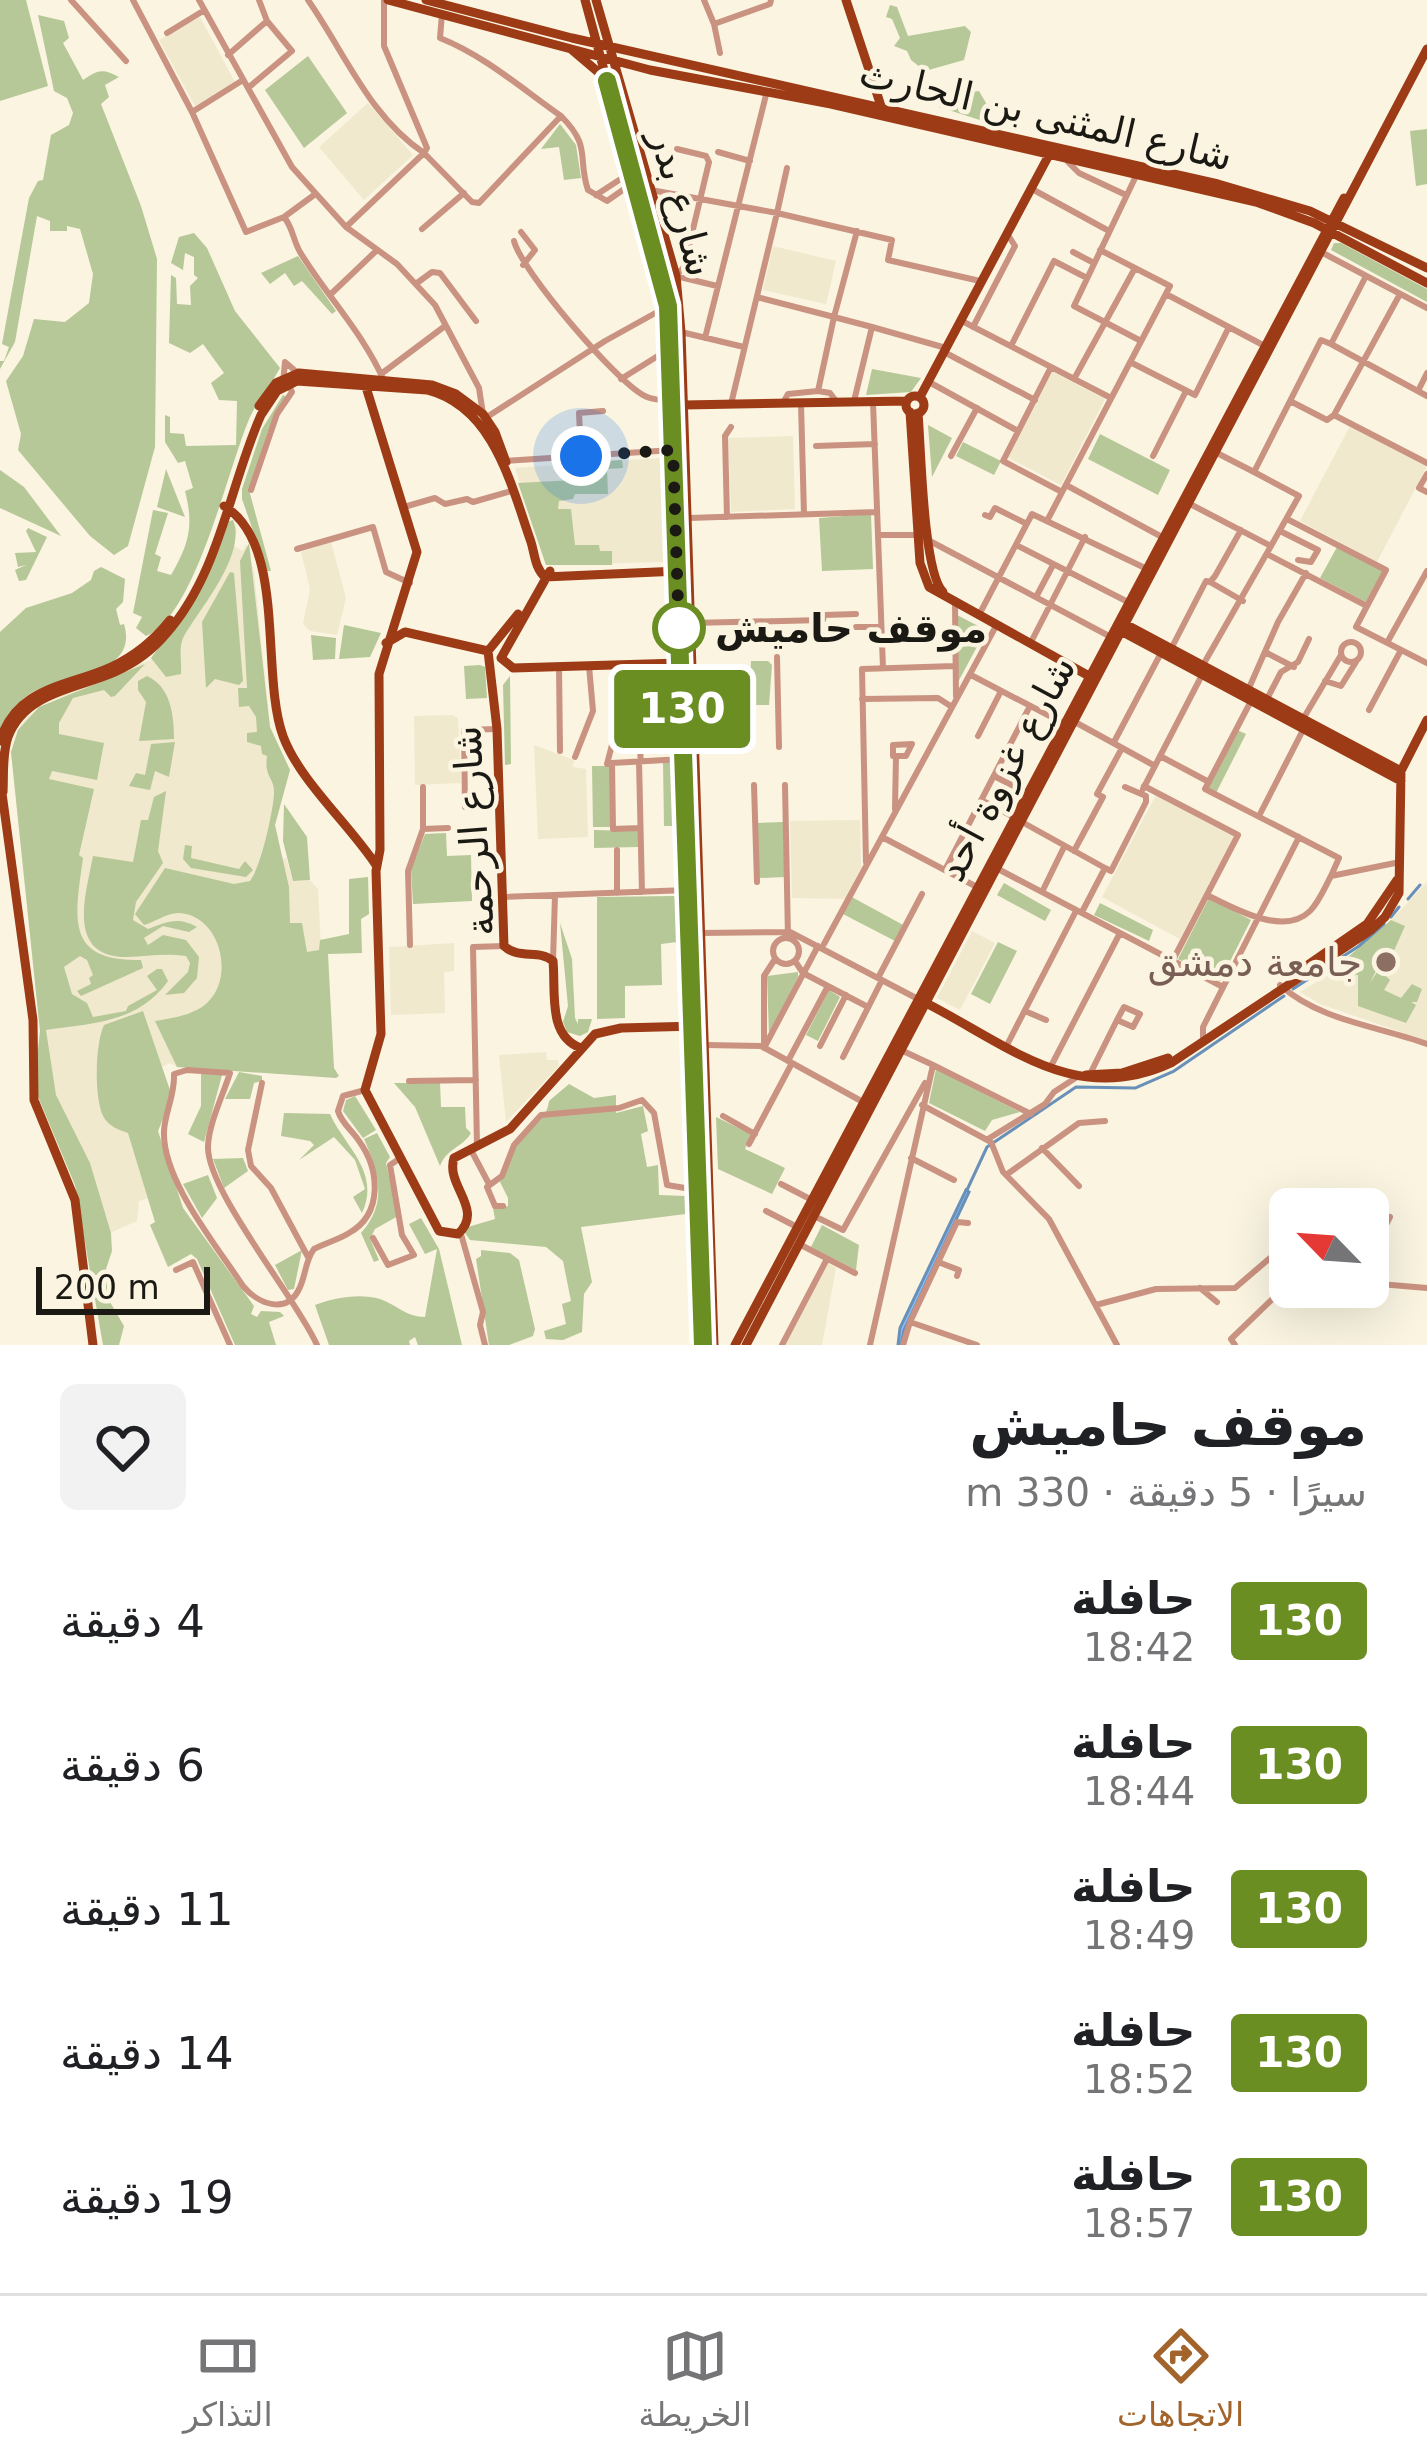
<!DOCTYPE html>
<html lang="ar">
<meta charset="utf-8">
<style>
body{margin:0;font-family:"DejaVu Sans","Noto Sans Arabic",sans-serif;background:#f2f2f2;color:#202124;direction:rtl;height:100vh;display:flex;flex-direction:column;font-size:45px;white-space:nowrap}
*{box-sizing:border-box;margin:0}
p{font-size:39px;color:#757577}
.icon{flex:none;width:66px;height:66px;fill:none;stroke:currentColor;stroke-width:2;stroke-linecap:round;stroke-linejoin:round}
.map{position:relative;height:1345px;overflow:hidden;direction:ltr}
.sheet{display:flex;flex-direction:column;background:#fff;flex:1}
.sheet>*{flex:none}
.badge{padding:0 24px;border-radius:9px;font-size:42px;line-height:78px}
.needle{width:78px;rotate:295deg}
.controls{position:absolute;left:1269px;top:1188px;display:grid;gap:24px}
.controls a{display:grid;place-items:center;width:120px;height:120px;border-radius:18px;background:#fff;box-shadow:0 12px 48px #0002;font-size:60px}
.scale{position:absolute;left:36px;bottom:30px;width:174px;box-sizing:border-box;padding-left:12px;border:6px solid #1b1913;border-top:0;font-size:33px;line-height:42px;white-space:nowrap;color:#1b1913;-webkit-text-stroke:9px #faf4e1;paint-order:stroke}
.you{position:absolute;width:60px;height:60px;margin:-30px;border:9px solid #fff;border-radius:50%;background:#1a73e8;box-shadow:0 0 0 18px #1a73e833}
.map>.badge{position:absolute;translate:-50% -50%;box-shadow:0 0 0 6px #fff}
.round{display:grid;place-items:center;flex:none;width:126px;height:126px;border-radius:18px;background:#f2f2f2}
.head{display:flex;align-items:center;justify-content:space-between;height:204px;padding:0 60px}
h1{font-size:57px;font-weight:700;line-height:90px}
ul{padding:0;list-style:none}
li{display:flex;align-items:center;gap:36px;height:144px;padding:0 60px}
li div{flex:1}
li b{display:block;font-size:45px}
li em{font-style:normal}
li .badge{min-width:132px;font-weight:700;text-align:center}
.dock{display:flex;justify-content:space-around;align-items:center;height:168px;border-top:3px solid #e0e0e0;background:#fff;font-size:33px;color:#757577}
.dock a{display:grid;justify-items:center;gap:6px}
.dock .selected{color:#a2642b}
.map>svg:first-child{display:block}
.built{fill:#f1e9ce}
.green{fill:#b6c897}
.water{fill:#8ac3fe;stroke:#6990b8;stroke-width:3}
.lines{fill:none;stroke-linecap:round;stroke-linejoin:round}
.stream{stroke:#6990b8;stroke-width:3}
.minor{stroke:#ca9280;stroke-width:6}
.major{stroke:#9c3b16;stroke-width:9}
.line-casing{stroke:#fff;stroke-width:27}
.line{stroke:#6b8e23;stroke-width:18}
.walk{stroke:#1b1913;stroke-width:12;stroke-dasharray:0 21.6}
.stop-dot{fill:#fff;stroke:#6b8e23;stroke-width:6}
.education-dot{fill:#8d6e63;stroke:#faf4e1;stroke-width:4.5}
.labels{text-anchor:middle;stroke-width:9;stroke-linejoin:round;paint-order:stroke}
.street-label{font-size:39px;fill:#1b1913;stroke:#faf4e1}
.stop-label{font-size:39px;font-weight:bold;fill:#1b1913;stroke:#faf4e1;text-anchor:start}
.education-label{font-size:39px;fill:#785e54;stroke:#faf4e1;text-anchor:end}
</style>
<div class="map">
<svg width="1427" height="1345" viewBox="0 0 1427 1345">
<rect width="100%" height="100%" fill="#faf4e1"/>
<path class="built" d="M200,17L236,84L195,106L159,40Z
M368,103L413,155L364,200L319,147Z
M773,246L836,261L826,304L763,290Z
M1051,371L1105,399L1061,485L1007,457Z
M1350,426L1427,466L1377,562L1300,521Z
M793,436L795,509L731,512L728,438Z
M660,458L669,469L671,550L664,562L546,565L515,468Z
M232,520L237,529L234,546L243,551L246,544L254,572L270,727L290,770L275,825L282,859L286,858L293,881L310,880L318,889L321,947L259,1073L177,1067L170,1063L161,1067L172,1096L158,1131L155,1196L139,1201L137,1221L83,1245L75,1185L34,1087L40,1031L11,752L18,730L27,717L64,695L150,660L192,602Z
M331,542L346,598L337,635L310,631L303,624L310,589L301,552Z
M452,715L458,718L461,783L415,785L414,716Z
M534,745L574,760L573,767L586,769L588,837L538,839Z
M1156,795L1234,836L1180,939L1102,897Z
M860,820L861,868L846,899L792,898L790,821Z
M1427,882V1041L1320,1004L1300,992L1343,966L1348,957L1376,936Z
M972,931L995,943L960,1010L937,998Z
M454,943V971L444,972L445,1013L391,1015L389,947Z
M546,1052L547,1060H558L559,1066L506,1122L499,1055Z
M828,1263L836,1268L822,1345H785Z"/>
<path class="green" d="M0,0H26L48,86L0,101Z
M890,5L897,7L908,36L965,26L971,32L964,60L925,71L911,60L907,51L894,46L900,38L892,19L886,17Z
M38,15L64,21L69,38L63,43L83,80C98,70 102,68 119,77L105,85L109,97L101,104L141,206L157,259L155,447L128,546L114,555L90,536L18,450L21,434L6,381L23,356L34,319L65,322L89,303L93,274L80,229L67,226V231H50V221L37,216L15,342L0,369V361H4L9,347L2,344L29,198L38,181L43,180L51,135L69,125L73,113L67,98L54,91Z
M308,56L347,113L304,148L265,90Z
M979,91L986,103L983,121L939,107L941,97Z
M560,124L576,145L581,178L564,180L559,147L541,149Z
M1427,129V184L1416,186L1410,131Z
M194,233L207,248L235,311L280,368C271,385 258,399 250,417C228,467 196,616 146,636L136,628L142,617L133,613L153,510L168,513L155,554L161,557L157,571L171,575C189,544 194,526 185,491L193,488L185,461L178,463L165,442V415L170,417V433L184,434L186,446L236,445L237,401L219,400L211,383L224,373L203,344L190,353L169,343L171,275L176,278L177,304L191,305L190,286L198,278L194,275V257L185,253L183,270L171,263L179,237Z
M1334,243H1341L1427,289V302L1331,250Z
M298,256L336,311L332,314L302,281L294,286L285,273L270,284L261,273Z
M872,369L921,378L911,392L866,395Z
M283,395L287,397L268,431L249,490L271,571H267L242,499V489L262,429Z
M928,425L952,438L932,477Z
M1100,434L1170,470L1158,495L1088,459Z
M963,442L1001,461L994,475L956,456Z
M622,460L623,468L607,469L608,494H575L573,499L559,501L558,509H571L575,545H599L600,551H612V565H546L518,483L575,480L576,463Z
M166,469L185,517L157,507Z
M0,470L24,487L61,536L0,508Z
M871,514L873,569L822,571L819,518Z
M233,520C247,554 201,607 184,636C178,646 182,662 181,674L166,677L151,658L192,602L227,522Z
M28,528L47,537L26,580L19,581L15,570L26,565L18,567L15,553L36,552L26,531Z
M249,543L270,727L290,770L275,825L289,887L290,923H302L307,952L319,950L320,940L349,934V879L368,877L369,914L361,919L362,953L328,954L334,1068L339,1076L336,1078L177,1067L155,1021C173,1018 195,1015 208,1002C235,976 220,916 180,913C168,912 155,922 144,925L135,914L165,868L234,884L250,881C261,867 273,812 274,794C275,777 264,779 267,756L262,754L261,746L247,742V733L257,732L256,717L249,706L239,707L238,688H247L240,561Z
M1337,547L1383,571L1366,602L1320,578Z
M101,567L125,579L123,602L116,609L120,625L124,624C140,678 59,673 28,695C14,705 8,720 0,734V632L26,608L72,593L91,580L94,571Z
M230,572L234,573L243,681L239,685L215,679L206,688L202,622Z
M955,614L986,630L958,682Z
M344,625L381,633L370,657L339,659Z
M311,635L336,638L335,659L313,660Z
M751,661H768L772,665L769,705H749Z
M145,664L115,696L111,697L104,690L73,698L59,723V734L104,743L97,780L52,771L49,779L94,789L79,855L83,858C75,917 64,962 141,960L143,968L81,996L77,991L91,984L89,978L93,975L87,960L80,956L64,967L72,994L87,1003L93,1017L126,1011L128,1006L157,990L147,976L157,969H162L168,981C138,1023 93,1023 46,1030L56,1095L90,1163L111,1233L112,1251L106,1269L113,1290L107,1297L124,1326L119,1345H103L75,1185L34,1087L40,1031L11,752L18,730L39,707Z
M480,665L485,667L487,698L466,699L464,666Z
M147,676C171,687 174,715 174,739L139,741L146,702L138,690V681Z
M510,676L511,764L505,765L503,685Z
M1237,730L1246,734L1216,793L1207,789Z
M175,742L169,777L155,771L150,790L129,786L136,773L145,775L151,744Z
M663,762H673L674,826H664Z
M592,766H610L611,827H593Z
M166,791L158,851L163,863L136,902L133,920L148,929C166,922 178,916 197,927L189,932L163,926L144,938L148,945L163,935L186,940L199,957L197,978L184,993L165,995L188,972L190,963L186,956C166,953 147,956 127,957C65,957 86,894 93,856L133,862L141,820H148L154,797Z
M284,804L307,837L310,880L293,881L283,841Z
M783,822L785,877L759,878L757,823Z
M594,830L638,831V847L594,848Z
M446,833L447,856L471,855L472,901L413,904L411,869L425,834Z
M185,845L192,846L191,858L239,869L245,861L253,870L246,877L191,868L183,859Z
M1004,883L1051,910L1045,921L997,895Z
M674,896L677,899V942L661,944L662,985L625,986V1018L597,1019V897Z
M850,896L905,926L897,942L841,913Z
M1209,898L1251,920L1220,981L1178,959Z
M1100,903L1153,930L1149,941L1094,915Z
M1391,920L1405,926L1393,953L1386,950L1370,983L1379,969L1390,980L1384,990L1401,998L1412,984L1422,989L1417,1002H1411L1416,1005L1406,1023L1358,1006V975L1348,974V957Z
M560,923L572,959L575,1018L578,1024V1019H592L588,1032L580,1036L567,1032L563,1022L568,1006Z
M998,942L1017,951L990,1004L971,994Z
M798,972V977L769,1035L767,976Z
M829,990L840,997L818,1041L806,1035Z
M143,1011L172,1096L158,1131L183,1208L254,1306L251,1314L257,1317L261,1311L280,1312L284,1316L269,1322L276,1345H235L197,1259L191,1254L168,1267L150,1225L155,1222L128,1133C119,1130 108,1126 103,1116C94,1097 95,1044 104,1025Z
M936,1069L1020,1112L992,1120L985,1131L929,1103Z
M239,1072L262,1076V1081L254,1083L250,1099H225Z
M201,1073L222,1075L204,1142L188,1134L201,1106Z
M394,1083H440L441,1107H465L466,1128L471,1133C462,1148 447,1148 440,1166L415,1107Z
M569,1084L594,1098L616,1095V1113L643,1106L648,1131L641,1134L647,1167L658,1165L659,1195L685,1196L686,1214L581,1227L592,1282L584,1294L582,1332L563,1340L546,1339L544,1331L566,1324L562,1304L571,1301L563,1261L546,1247L470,1240L465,1233L468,1227L495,1219L493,1208L508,1206V1198L500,1182C509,1168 510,1152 522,1138C535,1123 546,1121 549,1101Z
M355,1096L376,1130L363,1138L343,1111L346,1100Z
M284,1113L330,1114C345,1147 381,1172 362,1213L353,1197L365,1189L355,1160L334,1137L299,1160L314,1145L310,1141L281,1136Z
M716,1117L751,1134L745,1149L785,1168L772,1194L718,1169Z
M377,1133L390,1157L386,1163L398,1216L375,1229L370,1239L379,1260L374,1262L361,1233C388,1203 379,1173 364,1139Z
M243,1158L248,1171L224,1188L213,1159Z
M208,1175L217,1198L202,1218L183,1184Z
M421,1218L439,1249L462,1345H418L415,1337L409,1341L410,1345H329L315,1305C334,1298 359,1293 380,1299C397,1305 406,1317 425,1317L437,1249L425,1254L409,1224Z
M822,1225L859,1245L856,1270L811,1247Z
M302,1250L294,1289L288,1290L275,1265Z
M481,1250L510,1253L519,1260L535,1329L533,1336L509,1345H489L476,1259L481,1256Z"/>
<path class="water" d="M966,1190L969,1192L904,1330L901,1345H898L900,1328Z"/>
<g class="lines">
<path class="stream" d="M1408,899L1420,885
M1391,917L1399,907
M1293,989L1359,946L1384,924
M967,1190L987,1147L1076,1087L1135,1088L1174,1071L1284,996"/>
<path class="minor" d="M71,0L126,61
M133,0L192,112L246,232L284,217C293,228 293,240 300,252C326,295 364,334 384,381
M199,0L292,167L346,227L397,264L435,305L479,388L483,414
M308,0C345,53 369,116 424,153
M384,0V46L427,148L424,153
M704,0L714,24L770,4L771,0
M442,14L440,38C485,56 521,88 561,116
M714,24L720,53
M167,33L203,11
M228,55L267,21L259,0
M248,88L292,51L267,21
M192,112L243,80
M677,149L706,156L709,162L684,267L676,276L717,286
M718,152L750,161
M1068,162L1079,173L1126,195
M787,168L777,213L892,240L888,260L980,281
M1136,176L1074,306L1141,341
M1032,189L1109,231
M651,190L777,213L731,404
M596,195L633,171
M284,217L314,195
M346,227L424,153L472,202L479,203L561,116C592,147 577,157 588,190L607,201L627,187L634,188
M422,229L464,193
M521,232L535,250L523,265
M514,241C521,270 615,380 643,395C651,400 661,400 671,400
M1073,252L1094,263
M1323,253L1427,308
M417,283L432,272L440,273L476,321
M331,294L376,251
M1166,294L1263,345
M757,297L834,317L857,231
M960,320L1111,398
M872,327L946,348
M973,327L1015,246L1008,235
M681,332L744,347
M705,338L767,91
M1331,344L1427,396
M1011,346L1054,261L1087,278
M944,352L1035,400
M1130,362L1195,395L1229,327
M1051,367L1003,461L1062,492
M381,374L445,326
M621,379L669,349
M1074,379L1135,268
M929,382L1018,431
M283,383L285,362L300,375
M1418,391L1427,373
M784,401L788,394L818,391
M836,401L830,393L818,391L834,317L872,327L854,401
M1290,401L1327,420L1334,415L1400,294
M873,402L883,668
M801,404L804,514
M1334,415L1427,463
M487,417L605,341L668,306
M816,446L875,444
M1217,453L1254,472L1321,340L1331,344L1366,276
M581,456L579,413L603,411
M951,456L977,408
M1153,456L1186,391
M505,461L673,450
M1254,472L1299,496L1271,546
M1427,474L1419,488L1427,492
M1066,485L1162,537
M251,490L277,414L292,392L288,384
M1190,504L1271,546L1203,665
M404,507L435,498L445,504L467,499L473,502L511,491
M985,515L990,517L995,508L1025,523
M727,517L725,436L731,427
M689,518L877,512
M1048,519L1170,286L1100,250
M1287,519L1386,570L1356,627L1427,663
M1280,531L1318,550L1311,562L1298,560
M878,535H916
M928,540L1109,636
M1016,545L1128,602
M297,549L373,527L386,572L410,583
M1267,554L1367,606
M1210,582L1243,601
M1036,597L1053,565
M955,603L956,696
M980,613L1032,514L1145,568
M691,623L823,620L824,615L856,614
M856,627H881
M1388,641L1427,571
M1341 652a10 10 0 1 1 20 0a10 10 0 1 1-20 0Z
M1030,644L1085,537
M1172,647L1206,581L1210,582L1215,576L1241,530
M1265,652L1294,667
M777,657L779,747
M633,664V675L648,674C650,688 653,705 650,719C647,735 638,745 641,761
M616,665L619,718L607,764L612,763L613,829L640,828
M559,666L560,751
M971,675L1063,723
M1325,681L1341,686L1356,662
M1249,688L1278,622L1306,573
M862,699L938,698L952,707
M1267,699L1281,672L1298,662L1309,639
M1251,701L1205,789L1339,858L1331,876L1400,862
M1369,710L1401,650
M1303,719L1341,655
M1075,722L1155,766
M978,736L1001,691
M1114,742L1161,653
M912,744L906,756H893V745Z
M1160,756L1209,782
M575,757L593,711L589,666
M639,761L642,892
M612,763L683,759
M994,776L1027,793
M754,785L757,882
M785,785L788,938
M1144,786L1238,835L1173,960
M1143,789L1202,675
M981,800L1014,817
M465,807L464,730L497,729
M895,809L896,756
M1260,814L1303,730
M1022,822L1105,868
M423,829L448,828
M882,837L977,887
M617,850V893
M1074,851L1103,797L1097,794L1122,748
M866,862L862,669L955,666
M998,869L1223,987
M945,870L1030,706
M1042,892L1064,847
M1207,895C1233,908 1284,937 1310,911C1319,902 1325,887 1331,876
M502,897L687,890
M1082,912L1105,868L1111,871L1146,802V796L1125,787
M701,933L790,932L918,999
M773 951a13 13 0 1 1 26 0a13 13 0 1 1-26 0Z
M824,944L996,626
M410,945L408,871L423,829V787
M553,961L555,895
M795,961L803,973L868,1007
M878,978L922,894
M1280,985C1320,1021 1378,1026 1427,1044
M1124,1007L1140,1014L1133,1027L1117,1020Z
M1025,1011L1046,1020
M1203,1037V1027L1299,837
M705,1045L761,1046L863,1102
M764,1045V976L775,959
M1007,1045L1076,911
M820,1046L846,995
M764,1048L818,946
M843,1057L882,980
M788,1061L828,986
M933,1065L1031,1114
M1050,1068L1120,933
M1090,1074L1117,1020
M409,1081L476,1080
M262,1083L248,1150L251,1166L271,1188L308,1257
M922,1105L991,1142L1003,1172L1049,1219L1117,1345
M723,1116L755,1134
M988,1139L1045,1104L1054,1092L1077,1077
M749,1144L792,1063
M477,1146L473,947L504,946
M1042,1148L1079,1186
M471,1150L489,1184
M911,1158L954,1180
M1006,1175L1079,1123L1105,1121
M781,1184L812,1200
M503,1206H495L487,1187L502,1176L514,1145L541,1115L619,1108L642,1100L654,1113L667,1185L697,1190
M766,1211L797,1227
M814,1216L843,1230L925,1083
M461,1234L483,1312L480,1325L485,1345
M373,1238L388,1265L414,1255L402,1235L390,1165L399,1159
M799,1244L855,1273
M1368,1261L1390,1217
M938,1262L959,1270L957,1276
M176,1270L193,1262L230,1345
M1368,1283L1427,1288
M1200,1288L1217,1302
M1096,1305L1156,1289L1235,1288L1270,1258L1290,1267
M910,1322L957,1222L968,1223
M317,1345C297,1299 206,1190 208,1146C209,1123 223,1095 230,1073L187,1070L174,1074C175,1095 165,1112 164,1131C162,1180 217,1246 243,1286C258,1304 288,1316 300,1287C306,1274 305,1261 314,1249C325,1243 338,1240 349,1233C383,1214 380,1170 359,1141C352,1130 342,1124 338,1111L343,1096L365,1090
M782,1345L827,1259
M870,1345L933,1065L903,1051
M903,1345L910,1322L977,1345
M1235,1345L1231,1339L1290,1282"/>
<path class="major" d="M388,0L650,70L831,104L1256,202L1314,223L1427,283
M426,0L572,38L1218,184L1310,211L1427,268
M585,0L668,306L703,1345
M596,0L676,276L681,332L714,1345
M846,0L881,106
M571,49L604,77
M366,387L417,552L379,674L380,850L376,871L381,1034L365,1090L439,1231L458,1234C485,1209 445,1186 454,1158L510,1129L595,1034L621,1028L697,1026
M906 405a9 9 0 1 1 18 0a9 9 0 1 1-18 0Z
M920,397L1049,155
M684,405L907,401
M259,406L276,383L299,373L432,385L456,394L483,414L495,432L506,462
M910,412L920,563L929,587L1089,676
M918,413C921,448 923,572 943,592
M224,506C287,544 260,673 283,736C299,780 349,824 376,865
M1125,624L1401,771
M1119,630L1401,781
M386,643L405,632L488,651
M488,651L497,729L504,946C519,960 539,949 553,961C556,991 547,1036 581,1048
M488,651L518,614
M501,658L513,668L680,663
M501,658L550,571
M0,741C17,686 67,687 111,667C135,656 154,640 170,620
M1,786L33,1020L34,1100L75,1200L93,1345
M3,792C4,774 2,754 8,737C25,692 77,689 115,672C135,663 152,651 166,634C220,573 229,487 261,415L277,391L297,381L427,390C494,407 511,485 531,542C535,555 535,568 545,577L679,571
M1292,976L1367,924L1397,880
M926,1003C1010,1046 1076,1107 1171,1063L1371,930L1385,917L1399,893L1401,771L1427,720
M1086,1075L1122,1073L1168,1058
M735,1345L1344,198
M746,1345L1427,49"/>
</g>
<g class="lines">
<g class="line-casing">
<path id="line" d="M607,81L668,306L703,1345"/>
</g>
<use href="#line" class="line"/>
<path class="walk" d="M581,456L673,450L679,634V628"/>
</g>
<circle class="stop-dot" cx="679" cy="628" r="24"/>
<circle class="education-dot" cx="1386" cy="962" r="12"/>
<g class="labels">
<g class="street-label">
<text transform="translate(1046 114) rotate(13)" y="14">شارع المثنى بن الحارث</text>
<text transform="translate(683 203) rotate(75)" y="14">شارع بدر</text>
<text transform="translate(1006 768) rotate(-62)" y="14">شارع غزوة أحد</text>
<text transform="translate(473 831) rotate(-94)" y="14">شارع الرحمة</text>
</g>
<g class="stop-label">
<text x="715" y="642">موقف حاميش</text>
</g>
<g class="education-label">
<text x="1362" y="976">جامعة دمشق</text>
</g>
</g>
</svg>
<div class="controls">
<a><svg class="needle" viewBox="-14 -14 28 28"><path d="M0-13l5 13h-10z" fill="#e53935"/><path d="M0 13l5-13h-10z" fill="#757577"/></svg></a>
</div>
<div class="scale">200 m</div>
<div class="you" style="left:581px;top:456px"></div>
<b class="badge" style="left:682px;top:709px;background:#6b8e23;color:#fff">130</b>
</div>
<section class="sheet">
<div class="head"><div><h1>موقف حاميش</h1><p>سيرًا · 5 دقيقة · 330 m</p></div><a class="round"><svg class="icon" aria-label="heart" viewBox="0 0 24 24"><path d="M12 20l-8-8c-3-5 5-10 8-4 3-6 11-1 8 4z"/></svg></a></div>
<ul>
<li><span class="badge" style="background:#6b8e23;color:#fff">130</span><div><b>حافلة</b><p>18:42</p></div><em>4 دقيقة</em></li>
<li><span class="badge" style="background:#6b8e23;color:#fff">130</span><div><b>حافلة</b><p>18:44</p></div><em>6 دقيقة</em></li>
<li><span class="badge" style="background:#6b8e23;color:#fff">130</span><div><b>حافلة</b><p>18:49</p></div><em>11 دقيقة</em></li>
<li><span class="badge" style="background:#6b8e23;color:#fff">130</span><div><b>حافلة</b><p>18:52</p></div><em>14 دقيقة</em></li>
<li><span class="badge" style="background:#6b8e23;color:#fff">130</span><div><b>حافلة</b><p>18:57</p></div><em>19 دقيقة</em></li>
</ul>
</section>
<nav class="dock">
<a class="selected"><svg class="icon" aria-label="directions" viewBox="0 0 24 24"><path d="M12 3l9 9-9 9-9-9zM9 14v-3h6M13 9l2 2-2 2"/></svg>الاتجاهات</a>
<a><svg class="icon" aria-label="map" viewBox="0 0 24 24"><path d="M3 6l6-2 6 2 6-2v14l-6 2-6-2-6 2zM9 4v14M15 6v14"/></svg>الخريطة</a>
<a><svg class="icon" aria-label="tickets" viewBox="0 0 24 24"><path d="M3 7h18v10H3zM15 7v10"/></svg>التذاكر</a>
</nav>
